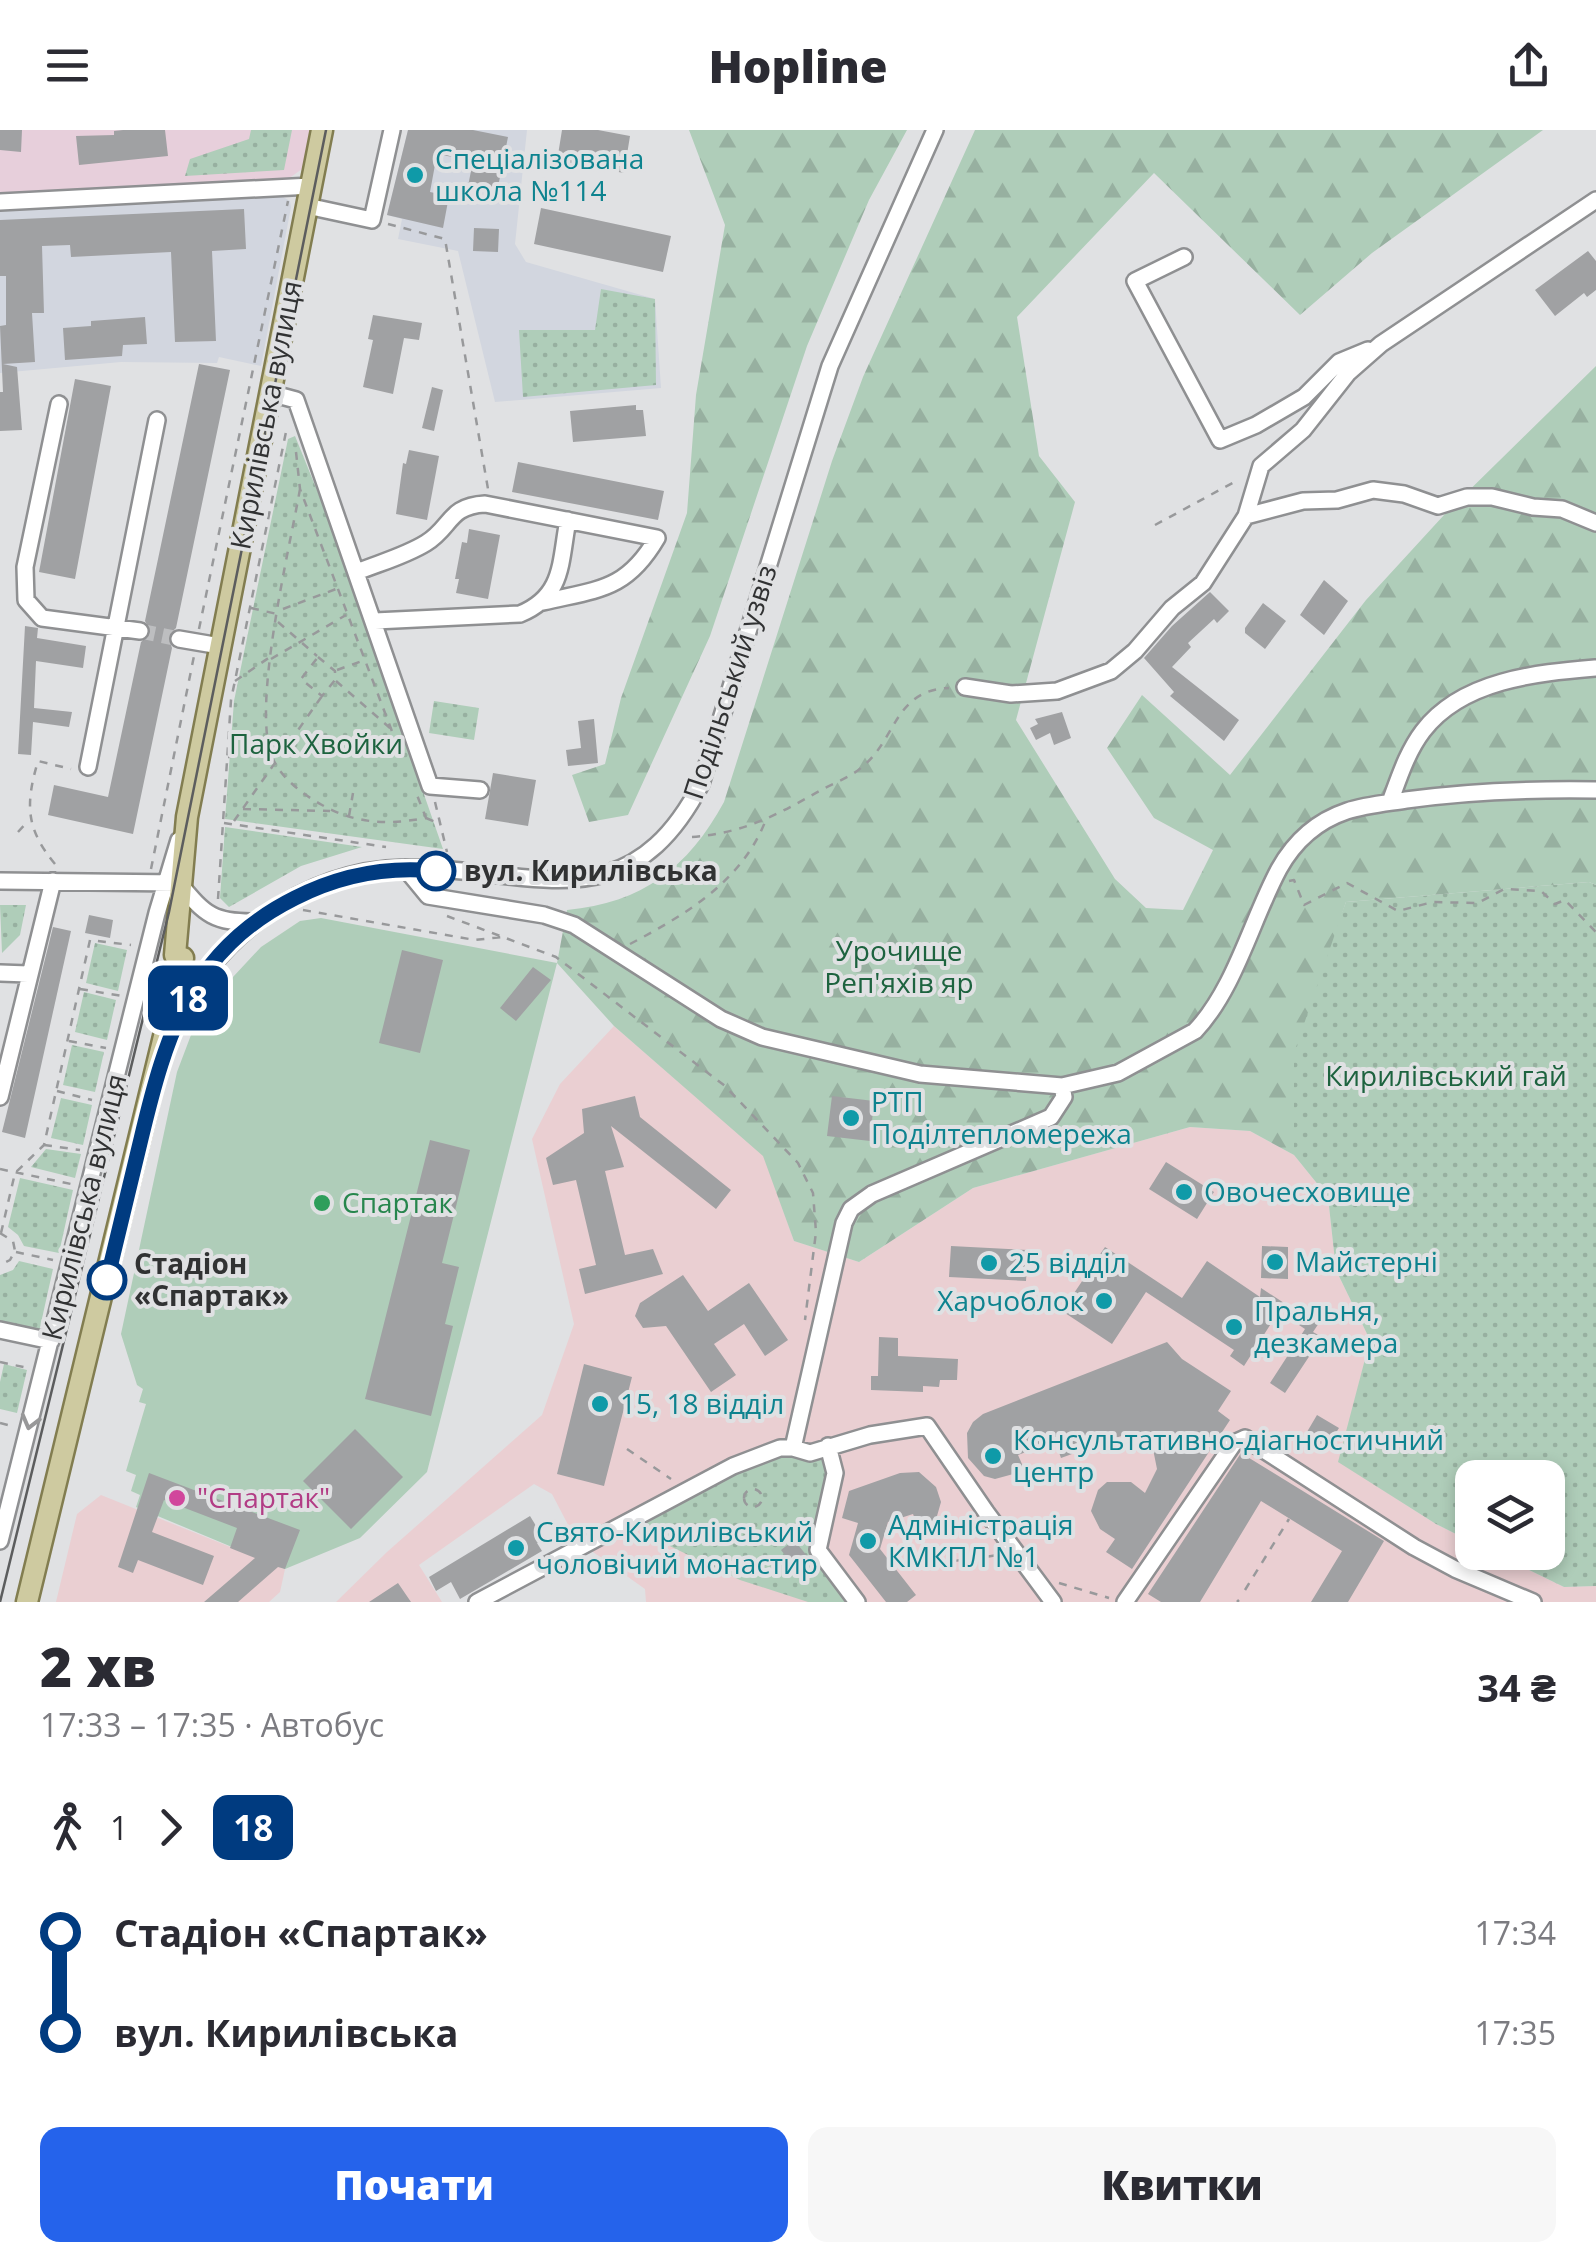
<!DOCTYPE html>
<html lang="uk">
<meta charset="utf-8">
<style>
body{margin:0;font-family:"Open Sans",sans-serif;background:#f7f7f7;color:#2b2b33;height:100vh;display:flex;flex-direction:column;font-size:38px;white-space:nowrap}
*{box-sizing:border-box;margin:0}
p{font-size:32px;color:#7c7c81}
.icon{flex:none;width:55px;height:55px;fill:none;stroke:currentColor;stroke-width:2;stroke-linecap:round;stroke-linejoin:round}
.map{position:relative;height:1472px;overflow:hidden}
.panel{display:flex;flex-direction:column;background:#fff;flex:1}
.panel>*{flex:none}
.badge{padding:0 20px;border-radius:15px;font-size:35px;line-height:65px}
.controls{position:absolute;left:1455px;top:1330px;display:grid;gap:20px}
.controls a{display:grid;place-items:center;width:110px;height:110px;border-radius:20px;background:#fff;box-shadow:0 5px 15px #0003;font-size:50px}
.map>.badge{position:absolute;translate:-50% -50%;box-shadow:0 0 0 5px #fff}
.legs{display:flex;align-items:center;gap:15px;height:110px;padding:0 40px;font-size:32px}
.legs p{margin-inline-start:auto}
.head{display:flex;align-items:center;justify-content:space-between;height:170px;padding:0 40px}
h1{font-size:55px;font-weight:800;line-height:75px}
.cta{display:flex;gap:20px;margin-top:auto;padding:20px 40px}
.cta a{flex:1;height:115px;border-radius:20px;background:#2563eb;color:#fff;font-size:40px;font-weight:800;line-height:115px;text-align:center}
.cta a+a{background:#f7f7f7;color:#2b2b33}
ul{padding:0 40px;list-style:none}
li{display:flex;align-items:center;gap:35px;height:100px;font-size:38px}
li i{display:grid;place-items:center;width:15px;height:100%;margin:0 12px;background:currentColor}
li i::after{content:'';width:25px;height:25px;margin:-12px;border:8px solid;border-radius:50%;background:#fff}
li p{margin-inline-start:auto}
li:first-child i{background:linear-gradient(#0000 50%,currentColor 0)}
li:last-child i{background:linear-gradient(currentColor 50%,#0000 0)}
header{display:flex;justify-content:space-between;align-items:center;height:130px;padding:0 40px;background:#fff;font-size:45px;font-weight:800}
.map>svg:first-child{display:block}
.built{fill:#d2d6df}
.industrial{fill:#e7cfdb}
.medical{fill:#eacfd2}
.grass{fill:url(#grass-dots)}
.forest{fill:url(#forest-firs)}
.garden{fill:#afcdb9}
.building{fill:#a0a1a3}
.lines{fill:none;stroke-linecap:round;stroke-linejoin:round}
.minor-tunnel{stroke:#bdbec0;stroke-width:15;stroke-dasharray:15 8;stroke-linecap:butt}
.minor-casing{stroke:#8f9092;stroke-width:20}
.major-casing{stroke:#827d50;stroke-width:25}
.path{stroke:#98999b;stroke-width:2.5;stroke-dasharray:8 8;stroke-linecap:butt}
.minor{stroke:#fff;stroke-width:15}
.major{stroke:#cecaa0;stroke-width:20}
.tram{stroke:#5c5d5e;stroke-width:2.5}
.oneway{stroke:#989899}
.line-1-casing{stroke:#fff;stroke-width:22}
.line-1{stroke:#003b80;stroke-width:15}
.culture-dot{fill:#0f9aa8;stroke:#e0e1e3;stroke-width:4}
.stop-1-dot{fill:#fff;stroke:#003b80;stroke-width:5}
.leisure-dot{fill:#2e9e5b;stroke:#e0e1e3;stroke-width:4}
.hotel-dot{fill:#d1479c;stroke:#e0e1e3;stroke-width:4}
.labels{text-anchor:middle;stroke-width:8;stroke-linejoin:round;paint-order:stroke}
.culture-label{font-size:28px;fill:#0d838f;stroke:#e0e1e3;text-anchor:start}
.street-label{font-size:28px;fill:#313233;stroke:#e0e1e3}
.park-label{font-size:28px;fill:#1d633f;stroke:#e0e1e3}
.stop-label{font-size:28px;font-weight:bold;fill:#313233;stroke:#e0e1e3;text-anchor:start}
.leisure-label{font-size:28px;fill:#27864d;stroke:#e0e1e3;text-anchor:start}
.hotel-label{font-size:28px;fill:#b23c85;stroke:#e0e1e3;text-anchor:start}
</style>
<header><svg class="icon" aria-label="menu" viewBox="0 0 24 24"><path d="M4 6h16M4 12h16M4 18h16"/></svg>Hopline<svg class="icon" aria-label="share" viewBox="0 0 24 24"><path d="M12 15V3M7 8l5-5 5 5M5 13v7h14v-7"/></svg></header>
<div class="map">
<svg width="1596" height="1472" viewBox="0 0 1596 1472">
<defs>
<pattern id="grass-dots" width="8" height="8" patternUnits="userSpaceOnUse" patternTransform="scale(2.5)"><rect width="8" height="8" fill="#afcdb9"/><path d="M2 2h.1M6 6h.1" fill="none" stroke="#97b0a0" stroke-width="1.8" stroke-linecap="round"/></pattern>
<pattern id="forest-firs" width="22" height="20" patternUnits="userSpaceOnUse" patternTransform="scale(2.5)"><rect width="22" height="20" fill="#afcdb9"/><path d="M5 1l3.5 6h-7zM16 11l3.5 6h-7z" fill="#97b0a0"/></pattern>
</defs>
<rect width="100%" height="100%" fill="#e0e1e3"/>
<path class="built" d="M408,0H527L515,114L526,132L655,169L661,258L495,272L458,121L398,109L402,89L387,85Z
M278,64L290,71L291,77L261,236L219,227L217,233L121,232L0,243V79Z"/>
<path class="industrial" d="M0,0H311L302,39L288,49L0,65Z"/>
<path class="medical" d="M614,896L764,1026L794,1111L859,1132L973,1058L1190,997L1250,1001L1294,1025L1328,1067L1336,1140L1370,1210L1339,1332L1436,1394L1472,1412V1422L1494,1423L1564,1457L1596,1456V1472H646L645,1459L576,1410L552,1364L534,1354L419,1435L442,1472H336L387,1422L542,1285L574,1194L532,1009L560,954Z
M101,1365L285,1439L280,1462L269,1472H56L77,1384Z"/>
<path class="grass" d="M251,0H292L284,40L185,46L190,29L249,9Z
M601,159L655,169L656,255L523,267L519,200H595Z
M295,306L325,380L443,719L225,689L234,571L288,309Z
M434,571L479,578L474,610L429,603Z
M225,697L362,717L301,736L229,777L220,768Z
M1589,752L1596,755V1456L1564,1457L1494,1423L1548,1422V1348H1472V1412L1436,1394L1338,1332L1370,1210L1336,1140L1328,1067L1294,1025V906L1346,772Z
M0,775H26L20,805L2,823Z
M95,813L127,820L118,861L86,853Z
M84,862L116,870L107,910L75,902Z
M72,915L104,922L95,962L63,955Z
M61,968L92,975L83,1015L51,1008Z
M46,1019L81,1024L75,1048L31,1037Z
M20,1048L73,1060L59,1123L24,1116L18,1105L8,1097Z
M19,1131L53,1139L39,1202L0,1193V1145L13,1140Z
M4,1234L27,1240L17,1283L0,1279V1252Z
M791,1322L824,1323L828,1343L814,1426L848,1468L844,1472H808L740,1450L647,1405L644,1398L647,1390L730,1345Z"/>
<path class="forest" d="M689,0H907L869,70L807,216L710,506L628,685L589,692L572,645L605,634L621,568L687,383L696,265L725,95Z
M975,0H1543L1372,123L1300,185L1154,43L1017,187L1039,326L1075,372L1016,590L1115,749L1146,778L1183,780L1213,720L1154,688L1107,618L1142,565L1230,645L1366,470L1444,385L1596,236V755L1589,752L1346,772L1294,923V1025L1250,1001L1190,997L973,1058L859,1132L794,1111L763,1026L614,896L557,833L567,780C642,773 688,738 724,672L832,331L863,247Z"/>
<path class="garden" d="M321,788L557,833L427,1342L360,1408L285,1439L136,1377L140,1365L131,1361L136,1345L126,1341L146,1274L139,1272L143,1259L137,1255L121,1204L177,942L191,905L206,876L261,817L300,791Z"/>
<path class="building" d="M0,0H22L21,22L0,20Z
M123,0H165L168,26L79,35L76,6L114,5V1Z
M408,0H473L508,7L497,62L468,56L473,31L437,24L430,62L449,66L443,98L387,85Z
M562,0H598L630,6L624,43L557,31Z
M541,78L671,106L663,142L534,114Z
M244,79L246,119L212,121L216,211L175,212L171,122L71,127L70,115L42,116L44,183H32L35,232L3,234L17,237L22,300L0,301V262H3L0,196L6,195V146H0V90Z
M474,98L499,99L498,122L473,121Z
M1588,121L1596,131V160L1587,167L1584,163L1555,186L1535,160Z
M373,185L422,193L419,210L404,208L393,264L363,257L373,210L368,209Z
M145,187L147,214L123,215L122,226L65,230L63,198L91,196V191Z
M199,234L230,240L176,498L168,506L172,518L133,704L48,685L54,655L108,667L141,512L151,503L145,491Z
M75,249L111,256L75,449L39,442Z
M432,257L443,260L434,301L422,298Z
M636,275V280H643L646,306L573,312L570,281Z
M409,320L439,326L427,390L396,384L403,333L406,334Z
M518,332L664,361L658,390L512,362Z
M469,399L500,405L488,469L456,463L459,449H455L462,412L467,413Z
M1324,450L1348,471L1324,505L1300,485Z
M1210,462L1229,481L1217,493L1214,489L1188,513L1191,517L1172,537L1239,590L1224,611L1170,566L1174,562L1144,528L1172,496Z
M1263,473L1286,491L1265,519L1245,503V498Z
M25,496L38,498L37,508L86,516L83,538L36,531L34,578L72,582L69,597L33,592L31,625L18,624Z
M1062,582L1071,608L1054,615L1050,603L1036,610L1030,598L1038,594L1035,589Z
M594,589L598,633L568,636L566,620L581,618L578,591Z
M493,643L536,650L528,696L485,689Z
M89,785L113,790L110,808L85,803Z
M53,797L71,801L25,1008L2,1002Z
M402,820L443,830L420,923L379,913Z
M533,837L551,850L516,891L500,878Z
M635,966L640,987L731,1060L716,1079L611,996L624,1037L605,1041L625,1125L653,1119L663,1144L585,1164L579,1139L596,1135L576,1050L553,1055L546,1028L584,1003L582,979Z
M832,966L874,971L870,1011L827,1006Z
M430,1010L470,1020L442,1133L459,1137L445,1194L453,1196L431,1286L365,1269Z
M1166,1032L1214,1062L1197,1089L1149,1059Z
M951,1116L1028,1120L1026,1151L949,1147Z
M1262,1116L1288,1117V1149L1261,1148Z
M1105,1117L1182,1168L1207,1131L1260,1167L1261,1158L1284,1173L1244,1236L1230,1226L1234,1220L1146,1162L1112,1214L1062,1181Z
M683,1145L708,1181L749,1153L788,1210L765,1226L744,1194L714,1214L736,1245L711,1262L666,1196L643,1198L635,1186L640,1173Z
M1306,1185L1319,1193L1313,1202L1322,1207L1285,1263L1270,1253L1305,1199L1299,1195Z
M879,1207L898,1208V1226L958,1229L957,1250H940L939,1257L923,1256V1262L871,1260V1246H878Z
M1167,1212L1182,1229L1231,1261L1218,1281L1230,1290L1132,1439L1106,1422L1115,1409L1100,1399L1091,1381L1098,1360L1107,1352H1131L1145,1363L1157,1339L1153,1319L1144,1311L1124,1305L1061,1328L1055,1311L1018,1325L1025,1341L995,1349L984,1346L968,1328L967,1303L973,1292L983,1284Z
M584,1234L632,1247L604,1356L557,1344Z
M1317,1285L1339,1298L1325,1320L1304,1307Z
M355,1299L403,1347L351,1399L303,1351Z
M1241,1323L1384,1411L1348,1472H1311L1342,1421L1261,1371L1200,1472H1161L1148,1464Z
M919,1342L936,1357L941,1372L937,1386L933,1395L920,1402L913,1384L888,1392L880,1419L916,1465L907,1472H886L849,1425L858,1393L842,1388L849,1361L900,1343Z
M149,1343L300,1400L285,1439L278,1437L238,1472H204L255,1428L230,1418L237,1398L164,1370L152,1402L214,1426L203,1455L138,1430L133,1443L118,1437Z
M530,1386L544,1409L537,1413L542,1421L460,1469L451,1452L436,1461L429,1447Z
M794,1410L812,1432L799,1443L781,1420Z
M398,1453L411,1472H369Z"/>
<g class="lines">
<path class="minor-tunnel" d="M140,501L179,509"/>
<g class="minor-casing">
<path id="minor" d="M0,72L311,56
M307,76L372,90L392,0
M1184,127L1135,151L1220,310L1256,295L1304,267L1339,232L1368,220
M270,263L296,270L430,656L480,660
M59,274L25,437L26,470L42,488L140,501
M1246,386L1303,371L1337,370L1373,360L1404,364L1438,376L1467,367H1492L1533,377L1562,379L1596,393
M357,442C379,433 405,426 426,413C452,397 448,376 485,374L657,408C626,461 598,459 543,472
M375,491L520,484C564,466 560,432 568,390
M179,509L220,516
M965,557L1011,564L1057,561L1111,541L1135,521L1172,478L1203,453L1246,386L1261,336L1303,300L1348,243L1381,214L1596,70
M88,637L157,290
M1390,672C1399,648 1407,622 1423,601C1462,550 1536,543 1595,538
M405,738L428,766L544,785L574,795L721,889L762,907L920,944L1062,956L1118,943L1195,901C1235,859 1252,789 1279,739C1294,712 1317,691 1347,681C1365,675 1387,673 1406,670C1470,661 1532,659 1596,660
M0,751L179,753C205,785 214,793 256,792
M0,843L28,844
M173,899C212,809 304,739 405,738C529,736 626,798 701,654L830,236L935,0
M0,967L53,751
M0,1200L51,1211
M828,1316L835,1343L818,1420L857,1472
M793,1318L844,1093L851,1079L872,1064L1051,987L1064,967L1062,956
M0,1411L157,783L179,710
M477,1472L733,1336L780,1318H793L810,1323L870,1305L927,1296L986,1382L1053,1472
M1125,1472L1234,1313L1245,1308L1414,1417L1455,1439L1533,1472"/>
</g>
<g class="major-casing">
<path id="major" d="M182,839L175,825L187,687L322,0
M27,1472L183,828"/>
</g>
<path class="path" d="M388,94L445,109L488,359
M296,322L300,359L401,625
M300,359C290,417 250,581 273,629C282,649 304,665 322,675C356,694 388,695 426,688L417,665
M1155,395L1238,350
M251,478L277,484
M283,479L336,459
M278,492L317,526
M199,499L288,71
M318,527L335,541V550L322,566L301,549Z
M271,529L346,485
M337,540L362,531
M235,551L270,527
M336,551L390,598
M228,627L270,625
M435,672L447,722
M243,679L330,681
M349,686L353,663
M426,688L440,694
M234,691L322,566
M224,693L386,717
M18,702L28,691
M692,707C744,703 777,685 821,660C834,653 851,647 862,637C897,609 894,560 949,558
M55,734C26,699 25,675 38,631L71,639
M151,739L194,526
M1289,751L1294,750L1304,775L1347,753L1398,781L1433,772L1478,773L1504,759L1541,761L1555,774L1565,770L1596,802
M218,769L231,570L287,297
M303,780L475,810L502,807
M447,786L556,827L725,956L798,1033L813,1063L816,1102L805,1190
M630,814C685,785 741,752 765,692
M80,859L122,866
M69,911L106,918
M57,961L92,970
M44,1015L80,1020
M0,1039L71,1054
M0,1103L13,1111L15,1121L10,1130L0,1135
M1,1103L15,1043L44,1015L90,810L131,815
M16,1122L53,1130
M0,1232L28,1238
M0,1293L12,1296
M627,1319L671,1349
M744 1368a9 9 0 1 1 18 0a9 9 0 1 1-18 0Z
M939,1433L999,1425
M1059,1453L1109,1468
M1245,1460L1289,1389
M1237,1472L1239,1470"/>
<use href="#minor" class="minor"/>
<use href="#major" class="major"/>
<path class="tram" d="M0,1472L169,782L326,0"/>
</g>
<defs><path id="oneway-chevron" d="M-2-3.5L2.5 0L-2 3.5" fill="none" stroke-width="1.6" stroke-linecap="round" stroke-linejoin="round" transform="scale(2.5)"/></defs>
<use class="oneway" href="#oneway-chevron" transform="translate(30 1292) rotate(105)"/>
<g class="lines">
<g class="line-1-casing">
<path id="line-1" d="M107,1150C118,1103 130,1056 141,1009C166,904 191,820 295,768C340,745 386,736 436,741"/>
</g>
<use href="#line-1" class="line-1"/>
</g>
<g class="culture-dot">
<circle cx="415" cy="45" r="10"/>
<circle cx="851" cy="988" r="10"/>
<circle cx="1184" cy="1062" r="10"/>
<circle cx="1275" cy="1132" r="10"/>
<circle cx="989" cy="1133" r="10"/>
<circle cx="1104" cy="1171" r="10"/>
<circle cx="1234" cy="1197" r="10"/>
<circle cx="600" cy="1274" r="10"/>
<circle cx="993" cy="1326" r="10"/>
<circle cx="868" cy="1411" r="10"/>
<circle cx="516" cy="1418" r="10"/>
</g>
<g class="stop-1-dot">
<circle cx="436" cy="741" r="18"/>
<circle cx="107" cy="1150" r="18"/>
</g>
<circle class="leisure-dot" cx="322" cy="1073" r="10"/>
<circle class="hotel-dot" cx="177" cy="1368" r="10"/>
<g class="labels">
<g class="culture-label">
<text x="435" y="39">Спеціалізована<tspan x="435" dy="32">школа №114</tspan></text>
<text x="871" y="982">РТП<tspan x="871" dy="32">Поділтепломережа</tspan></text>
<text x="1204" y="1072">Овочесховище</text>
<text x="1295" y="1142">Майстерні</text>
<text x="1009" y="1143">25 відділ</text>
<text x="1084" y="1181" text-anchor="end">Харчоблок</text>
<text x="1254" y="1191">Пральня,<tspan x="1254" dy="32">дезкамера</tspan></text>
<text x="620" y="1284">15, 18 відділ</text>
<text x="1013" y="1320">Консультативно-діагностичний<tspan x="1013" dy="32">центр</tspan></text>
<text x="888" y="1405">Адміністрація<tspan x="888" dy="32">КМКПЛ №1</tspan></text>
<text x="536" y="1412">Свято-Кирилівський<tspan x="536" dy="32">чоловічий монастир</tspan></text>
</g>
<g class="street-label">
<text transform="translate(266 285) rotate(-79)" y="10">Кирилівська вулиця</text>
<text transform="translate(730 552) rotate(-72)" y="10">Подільський узвіз</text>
<text transform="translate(84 1077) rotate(-76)" y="10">Кирилівська вулиця</text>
</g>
<g class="park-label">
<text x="316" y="624">Парк Хвойки</text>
<text x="899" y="831">Урочище<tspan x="899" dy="32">Реп'яхів яр</tspan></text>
<text x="1446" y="956">Кирилівський гай</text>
</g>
<g class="stop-label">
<text x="464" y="751">вул. Кирилівська</text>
<text x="134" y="1144">Стадіон<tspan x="134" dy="32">«Спартак»</tspan></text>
</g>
<g class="leisure-label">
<text x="342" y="1083">Спартак</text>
</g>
<g class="hotel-label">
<text x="197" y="1378">"Спартак"</text>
</g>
</g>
</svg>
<div class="controls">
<a><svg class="icon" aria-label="layers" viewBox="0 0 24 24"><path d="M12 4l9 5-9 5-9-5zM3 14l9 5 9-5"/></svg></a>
</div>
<b class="badge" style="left:188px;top:868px;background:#003b80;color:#fff">18</b>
</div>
<section class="panel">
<div class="head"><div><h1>2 хв</h1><p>17:33 – 17:35 · Автобус</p></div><b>34 ₴</b></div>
<div class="legs"><svg class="icon" aria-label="walk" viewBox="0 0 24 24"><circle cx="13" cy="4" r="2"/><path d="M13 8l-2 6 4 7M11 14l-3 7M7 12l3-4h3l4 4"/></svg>1<svg class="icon" aria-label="forward" viewBox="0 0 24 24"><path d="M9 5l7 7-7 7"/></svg><b class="badge" style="background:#003b80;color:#fff">18</b></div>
<ul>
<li><i style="color:#003b80"></i><b>Стадіон «Спартак»</b><p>17:34</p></li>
<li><i style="color:#003b80"></i><b>вул. Кирилівська</b><p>17:35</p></li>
</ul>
<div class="cta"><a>Почати</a><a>Квитки</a></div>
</section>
